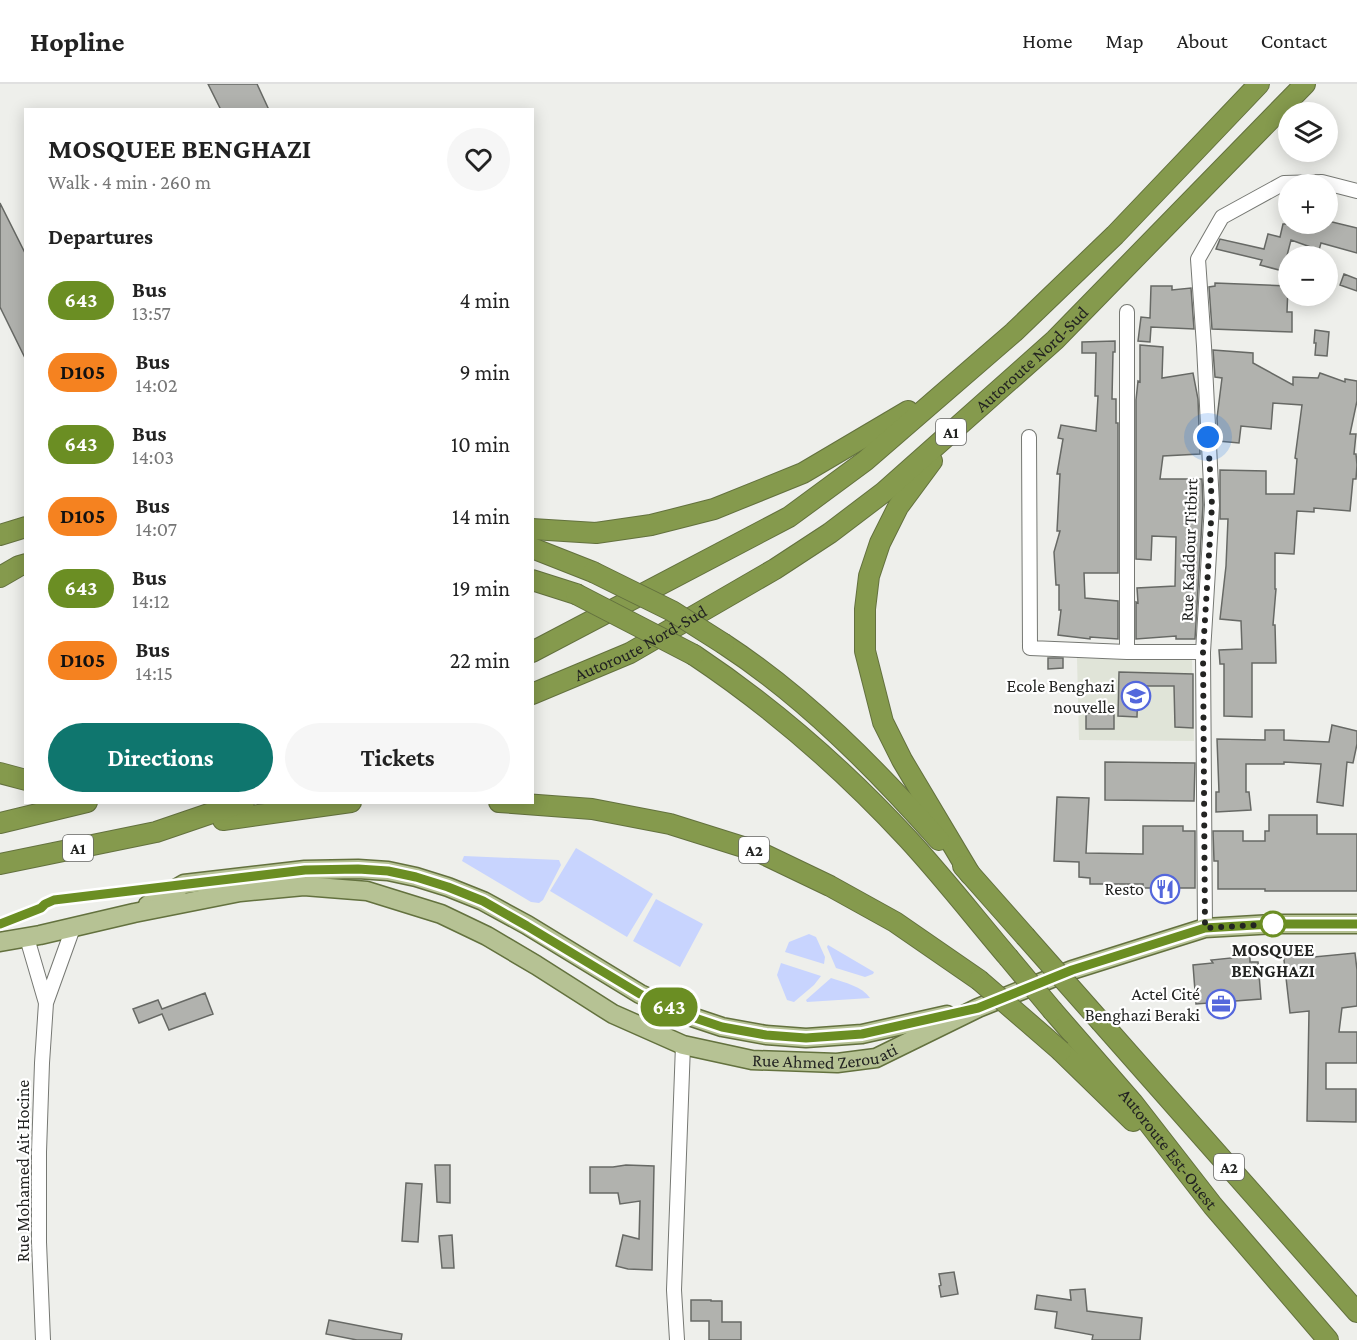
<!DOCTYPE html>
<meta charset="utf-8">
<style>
body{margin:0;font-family:"Crimson Pro",serif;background:#f6f6f6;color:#222;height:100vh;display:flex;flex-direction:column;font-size:22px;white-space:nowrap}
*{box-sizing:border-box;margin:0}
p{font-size:20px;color:#767676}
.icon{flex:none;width:33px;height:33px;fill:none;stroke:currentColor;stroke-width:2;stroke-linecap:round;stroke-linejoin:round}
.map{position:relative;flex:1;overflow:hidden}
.sheet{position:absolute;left:24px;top:24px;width:510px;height:696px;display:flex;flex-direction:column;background:#fff;border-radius:0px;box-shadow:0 3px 15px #0003}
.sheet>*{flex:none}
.badge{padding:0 12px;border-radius:20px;font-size:21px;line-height:39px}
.tools{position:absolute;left:1278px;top:18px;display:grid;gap:12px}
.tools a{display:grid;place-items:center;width:60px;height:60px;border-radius:50%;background:#fff;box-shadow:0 3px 15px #0003;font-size:30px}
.you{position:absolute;width:30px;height:30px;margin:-15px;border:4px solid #fff;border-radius:50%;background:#1a73e8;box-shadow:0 0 0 9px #1a73e833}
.map>.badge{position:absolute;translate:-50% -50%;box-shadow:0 0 0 3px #fff}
h2{padding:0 24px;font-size:22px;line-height:54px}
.round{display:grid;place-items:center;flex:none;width:63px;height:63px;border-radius:32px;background:#f6f6f6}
.headline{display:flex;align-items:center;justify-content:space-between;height:102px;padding:0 24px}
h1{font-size:28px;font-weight:700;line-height:45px}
.button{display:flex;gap:12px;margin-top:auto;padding:12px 24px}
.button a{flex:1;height:69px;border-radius:36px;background:#0f766e;color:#fff;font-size:24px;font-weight:700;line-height:69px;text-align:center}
.button a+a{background:#f6f6f6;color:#222}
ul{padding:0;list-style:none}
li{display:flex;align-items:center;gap:18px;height:72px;padding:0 24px}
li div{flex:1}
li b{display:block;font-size:22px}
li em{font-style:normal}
li .badge{min-width:66px;font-weight:700;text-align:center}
header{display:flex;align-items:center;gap:36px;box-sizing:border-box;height:84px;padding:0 30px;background:#fff;border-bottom:2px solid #e0e0e0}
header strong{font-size:28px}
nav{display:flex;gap:33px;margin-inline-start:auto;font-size:21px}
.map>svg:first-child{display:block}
.built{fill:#e0e4d8}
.green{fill:#c8d4fe}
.building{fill:#b1b2ae;stroke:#676965;stroke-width:1.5}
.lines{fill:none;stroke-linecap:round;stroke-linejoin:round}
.minor-casing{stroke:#767873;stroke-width:16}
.major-casing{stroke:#63713e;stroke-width:21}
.highway-casing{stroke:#63713e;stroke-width:22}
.minor{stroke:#fff;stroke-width:14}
.major{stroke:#b6c294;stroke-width:18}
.highway{stroke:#859a4d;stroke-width:20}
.highway-bridge-casing{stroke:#63713e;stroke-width:22;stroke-linecap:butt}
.highway-bridge{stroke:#859a4d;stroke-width:20}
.line-casing{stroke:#fff;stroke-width:14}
.line{stroke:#6b8e23;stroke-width:9}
.walk{stroke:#232422;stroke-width:6;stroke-dasharray:0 10.8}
.stop-dot{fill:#fff;stroke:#6b8e23;stroke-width:3}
.labels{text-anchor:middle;stroke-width:4.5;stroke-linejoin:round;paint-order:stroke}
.shield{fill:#fff;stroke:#656664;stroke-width:1.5}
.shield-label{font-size:16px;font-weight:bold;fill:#232422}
.street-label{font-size:18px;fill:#232422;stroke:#fff}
.poi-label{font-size:18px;fill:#232422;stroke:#fff;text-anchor:end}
.stop-label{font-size:18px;font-weight:bold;fill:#232422;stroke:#fff}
</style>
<header>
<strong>Hopline</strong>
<nav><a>Home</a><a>Map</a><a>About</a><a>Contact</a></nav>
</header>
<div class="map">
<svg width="1357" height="1256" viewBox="0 0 1357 1256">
<rect width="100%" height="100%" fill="#eeefeb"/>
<path class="built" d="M1077,574L1192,576L1194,657L1079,656Z"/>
<path class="green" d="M576,764L653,810L627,853L550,807Z
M464,772L559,776L561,781L543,816L539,819L531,818L462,777Z
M656,815L703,840L680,883L633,857Z
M809,850L816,853L825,873L824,880L785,868L789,858Z
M828,861L874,888L873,890L865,893L836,884L827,863Z
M781,879L821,892L814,901L794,918L787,916L777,891Z
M831,894C845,899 862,902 870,914L807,918L806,916Z"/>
<path class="building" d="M208,0H257L269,26H221Z
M0,119L26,171V276L0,223Z
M1328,137L1357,144V169L1321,159L1319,166L1291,156L1283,187L1260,181L1262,176L1216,165L1220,155L1264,165L1268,150L1280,153L1283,140H1328Z
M1344,190L1357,195V207L1340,201Z
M1215,199L1288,202L1287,228H1292V248L1212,245L1209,203L1215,202Z
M1151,202H1172V206L1191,204L1194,245L1151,243L1150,258L1138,257L1141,233L1150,234Z
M1315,246L1329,248L1327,272L1315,271L1316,259H1314Z
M1115,257V268H1113L1112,315H1116V339H1118V489H1084L1085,514L1118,517V555L1090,553V555L1058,551L1061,526H1059V501H1056L1054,468L1060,447H1057L1060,390H1057L1063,355L1058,354L1061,341L1096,347L1098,312H1095L1096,269H1082V258Z
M1140,261L1163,263L1162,294L1193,289L1198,315L1200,370L1163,372L1160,395H1202L1203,421L1195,555H1176V552L1136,555V518L1138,519L1137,504L1175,502L1176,453L1152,452L1151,476L1136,475V316L1138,297L1140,298Z
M1213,266L1253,269V279L1293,301V293L1318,294L1320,289L1345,298V295L1357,297V317L1350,350H1356L1354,370H1356L1357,381L1356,395H1353L1350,427L1314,424V428L1297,427L1294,470L1275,469V505H1276L1273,541H1275L1276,579H1252V633L1224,632V580H1220L1219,566L1242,565L1241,537L1220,535L1226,482L1228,435H1220V386L1266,387V410H1294L1297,375L1295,374L1302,321L1273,319L1271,345L1241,342L1239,359L1218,357L1217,334L1222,294L1215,293Z
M1048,574H1063V584L1048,585Z
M1119,588L1193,590V644L1175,643L1174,602H1138L1137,633L1118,632Z
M1086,629L1114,630V645H1086Z
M1332,641L1357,647V660L1353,679L1347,678L1343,722L1317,718L1321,680L1284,678V680H1246V708H1249L1251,726L1216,728V708H1219L1217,655L1265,656V646H1284V656L1329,658Z
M1105,678L1195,679L1194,717L1105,716Z
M1057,713L1089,714L1086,769L1143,770V742H1183V747H1195V804H1143V800H1090V794L1079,793V778L1054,777Z
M1269,731H1317V750H1357V807H1265V805H1218V777H1214L1213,747H1243V757H1265V747H1269Z
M1312,862L1314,873L1355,869L1357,886V922L1342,924L1339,948H1357V979H1326V1005H1356V1038L1307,1037L1309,927L1290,929L1283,867Z
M1250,872V878H1258L1261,915L1196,920L1193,881L1213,879L1211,876Z
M205,909L213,930L169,946L162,930L139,939L133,925L158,916L162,925Z
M435,1081H450V1119L437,1118Z
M626,1081L654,1082L652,1186L628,1185L616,1182L623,1151L639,1155L640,1117L620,1120L618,1109H590V1083H613Z
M406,1099L422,1100L418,1158L402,1157Z
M452,1151L454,1184H442L439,1152Z
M954,1188L958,1210L941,1213L939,1202L941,1201L939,1190Z
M1085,1205L1087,1227L1142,1234L1140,1256H1092L1093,1251L1055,1244L1057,1228L1035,1225L1037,1211L1071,1216L1070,1206Z
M691,1216H711V1217H722V1238H741V1256H709V1237H691Z
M329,1236L402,1250L401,1256H357L326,1250Z"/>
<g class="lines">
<g class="minor-casing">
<path id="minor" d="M1029,353L1030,564L1127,568H1203
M1127,568V228
M1205,844L1203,568L1212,421L1204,262L1198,175L1222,133L1284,99L1322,98L1357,107
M27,854L46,919
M43,1256L39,1158V1068L42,979L46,919L73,844
M677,1256L674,1206L683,961"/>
</g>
<g class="major-casing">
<g id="major">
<path d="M148,821L184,800L305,786L358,785L388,787L416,793L448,803L483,817L527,841L640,910L686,931L722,943L766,951L806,954L862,950L947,931"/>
<path id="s1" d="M0,858L40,851L134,829L240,808L304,802L367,807L441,830L487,852L536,881L613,930L683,961L752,976L837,979L876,974L978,924L1072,886L1205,844L1274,840H1357"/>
</g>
</g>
<g class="highway-casing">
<g id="highway">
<path d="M932,377L898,423L880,459L869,492L865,525V567L883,638L902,676L970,790"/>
<path d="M532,445L596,449L651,441L714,425L803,389L908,327"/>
<path d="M0,451L26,443"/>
<path d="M532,464L593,488"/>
<path d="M0,493L19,482L26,480"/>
<path d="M532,496L576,510"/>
<path d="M724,560C805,613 875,684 939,756"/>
<path d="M532,568L789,433L865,377L1014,248L1115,151L1259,0"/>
<path d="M694,571C772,623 844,686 908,755C943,793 975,834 1008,873"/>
<path id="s2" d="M532,610L630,569L775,485L830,449L884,408L1055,256L1305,0"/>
<path d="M0,689L26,696"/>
<path d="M499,718L592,725L670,740L759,768L830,802L895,838L979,896"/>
<path d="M223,736L351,718"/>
<path d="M0,739L87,718"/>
<path d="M0,780L156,748L244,718"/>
<path d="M963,782L1025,852"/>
<path id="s3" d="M1053,927L1133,1019L1213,1122L1328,1256"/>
<path d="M1101,938L1357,1228"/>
<path d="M1061,967L1133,1037"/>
</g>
</g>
<use href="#minor" class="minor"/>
<use href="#major" class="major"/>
<use href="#highway" class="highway"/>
<g class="highway-bridge-casing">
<path id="highway-bridge" d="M593,488L672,527L724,560
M576,510L694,571
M1025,852L1101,938
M1008,873L1053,927
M979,896L1061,967"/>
</g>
<use href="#highway-bridge" class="highway-bridge"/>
</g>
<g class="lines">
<g class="line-casing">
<path id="line" d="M0,840L41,824L45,820L54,816L305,786L358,785L388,787L416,793L448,803L483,817L527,842L640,910L686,931L722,943L766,951L806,954L862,950L978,924L1072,886L1205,844L1274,840H1357"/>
</g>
<use href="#line" class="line"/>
<path class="walk" d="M1208,353L1212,421L1203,568L1205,844L1273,840"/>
</g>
<defs>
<g id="school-ring" transform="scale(1.5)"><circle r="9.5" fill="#fff" stroke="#5467dc" stroke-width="1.5"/><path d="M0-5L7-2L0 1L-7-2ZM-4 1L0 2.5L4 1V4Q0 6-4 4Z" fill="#5467dc"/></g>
<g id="restaurant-ring" transform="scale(1.5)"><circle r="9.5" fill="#fff" stroke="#5467dc" stroke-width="1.5"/><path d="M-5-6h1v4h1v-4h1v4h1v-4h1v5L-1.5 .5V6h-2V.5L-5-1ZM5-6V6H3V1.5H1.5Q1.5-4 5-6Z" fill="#5467dc"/></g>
<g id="office-ring" transform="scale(1.5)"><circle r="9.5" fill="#fff" stroke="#5467dc" stroke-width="1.5"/><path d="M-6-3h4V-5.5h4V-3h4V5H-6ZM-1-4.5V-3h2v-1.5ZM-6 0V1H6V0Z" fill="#5467dc"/></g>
</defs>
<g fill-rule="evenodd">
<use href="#school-ring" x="1136" y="612"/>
<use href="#restaurant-ring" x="1165" y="805"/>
<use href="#office-ring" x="1221" y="920"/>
</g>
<circle class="stop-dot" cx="1273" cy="840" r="12"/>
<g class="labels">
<g class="shield">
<rect x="936" y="335" width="30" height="26" rx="4.5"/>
<rect x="63" y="751" width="30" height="26" rx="4.5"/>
<rect x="739" y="753" width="30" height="26" rx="4.5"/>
<rect x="1214" y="1070" width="30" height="26" rx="4.5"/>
</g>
<g class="shield-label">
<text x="951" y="354">A1</text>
<text x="78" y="770">A1</text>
<text x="754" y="772">A2</text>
<text x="1229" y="1089">A2</text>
</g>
<g class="street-label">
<text dy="6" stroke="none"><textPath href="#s2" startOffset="606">Autoroute Nord-Sud</textPath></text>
<text transform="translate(1189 466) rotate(-88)" y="6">Rue Kaddour Titbirt</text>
<text dy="6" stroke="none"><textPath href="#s2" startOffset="120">Autoroute Nord-Sud</textPath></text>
<text dy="6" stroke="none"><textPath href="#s1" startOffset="870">Rue Ahmed Zerouati</textPath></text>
<text dy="6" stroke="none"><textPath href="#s3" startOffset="180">Autoroute Est-Ouest</textPath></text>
<text transform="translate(23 1087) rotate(-90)" y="6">Rue Mohamed Ait Hocine</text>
</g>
<g class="poi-label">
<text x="1115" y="608">Ecole Benghazi<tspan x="1115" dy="21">nouvelle</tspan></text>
<text x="1144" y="811">Resto</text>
<text x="1200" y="916">Actel Cité<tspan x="1200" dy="21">Benghazi Beraki</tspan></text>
</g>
<g class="stop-label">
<text x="1273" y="872">MOSQUEE<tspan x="1273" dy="21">BENGHAZI</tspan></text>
</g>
</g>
</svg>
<div class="tools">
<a><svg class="icon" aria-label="layers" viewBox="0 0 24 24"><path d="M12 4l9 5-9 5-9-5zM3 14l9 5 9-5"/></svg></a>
<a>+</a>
<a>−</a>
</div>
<div class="you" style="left:1208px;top:353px"></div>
<b class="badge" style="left:669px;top:923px;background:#6b8e23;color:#fff">643</b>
<section class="sheet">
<div class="headline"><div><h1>MOSQUEE BENGHAZI</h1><p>Walk · 4 min · 260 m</p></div><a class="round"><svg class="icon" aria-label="heart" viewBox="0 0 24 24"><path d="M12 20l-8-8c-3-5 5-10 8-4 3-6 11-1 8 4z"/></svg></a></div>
<h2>Departures</h2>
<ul>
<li><span class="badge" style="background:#6b8e23;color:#fff">643</span><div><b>Bus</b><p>13:57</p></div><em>4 min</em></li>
<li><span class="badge" style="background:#f58220;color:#111">D105</span><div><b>Bus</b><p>14:02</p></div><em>9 min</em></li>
<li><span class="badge" style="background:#6b8e23;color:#fff">643</span><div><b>Bus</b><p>14:03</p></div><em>10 min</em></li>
<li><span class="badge" style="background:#f58220;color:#111">D105</span><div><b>Bus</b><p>14:07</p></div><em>14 min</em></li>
<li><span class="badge" style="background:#6b8e23;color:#fff">643</span><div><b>Bus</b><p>14:12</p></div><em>19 min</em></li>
<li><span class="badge" style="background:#f58220;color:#111">D105</span><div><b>Bus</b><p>14:15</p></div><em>22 min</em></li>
</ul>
<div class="button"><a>Directions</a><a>Tickets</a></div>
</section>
</div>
